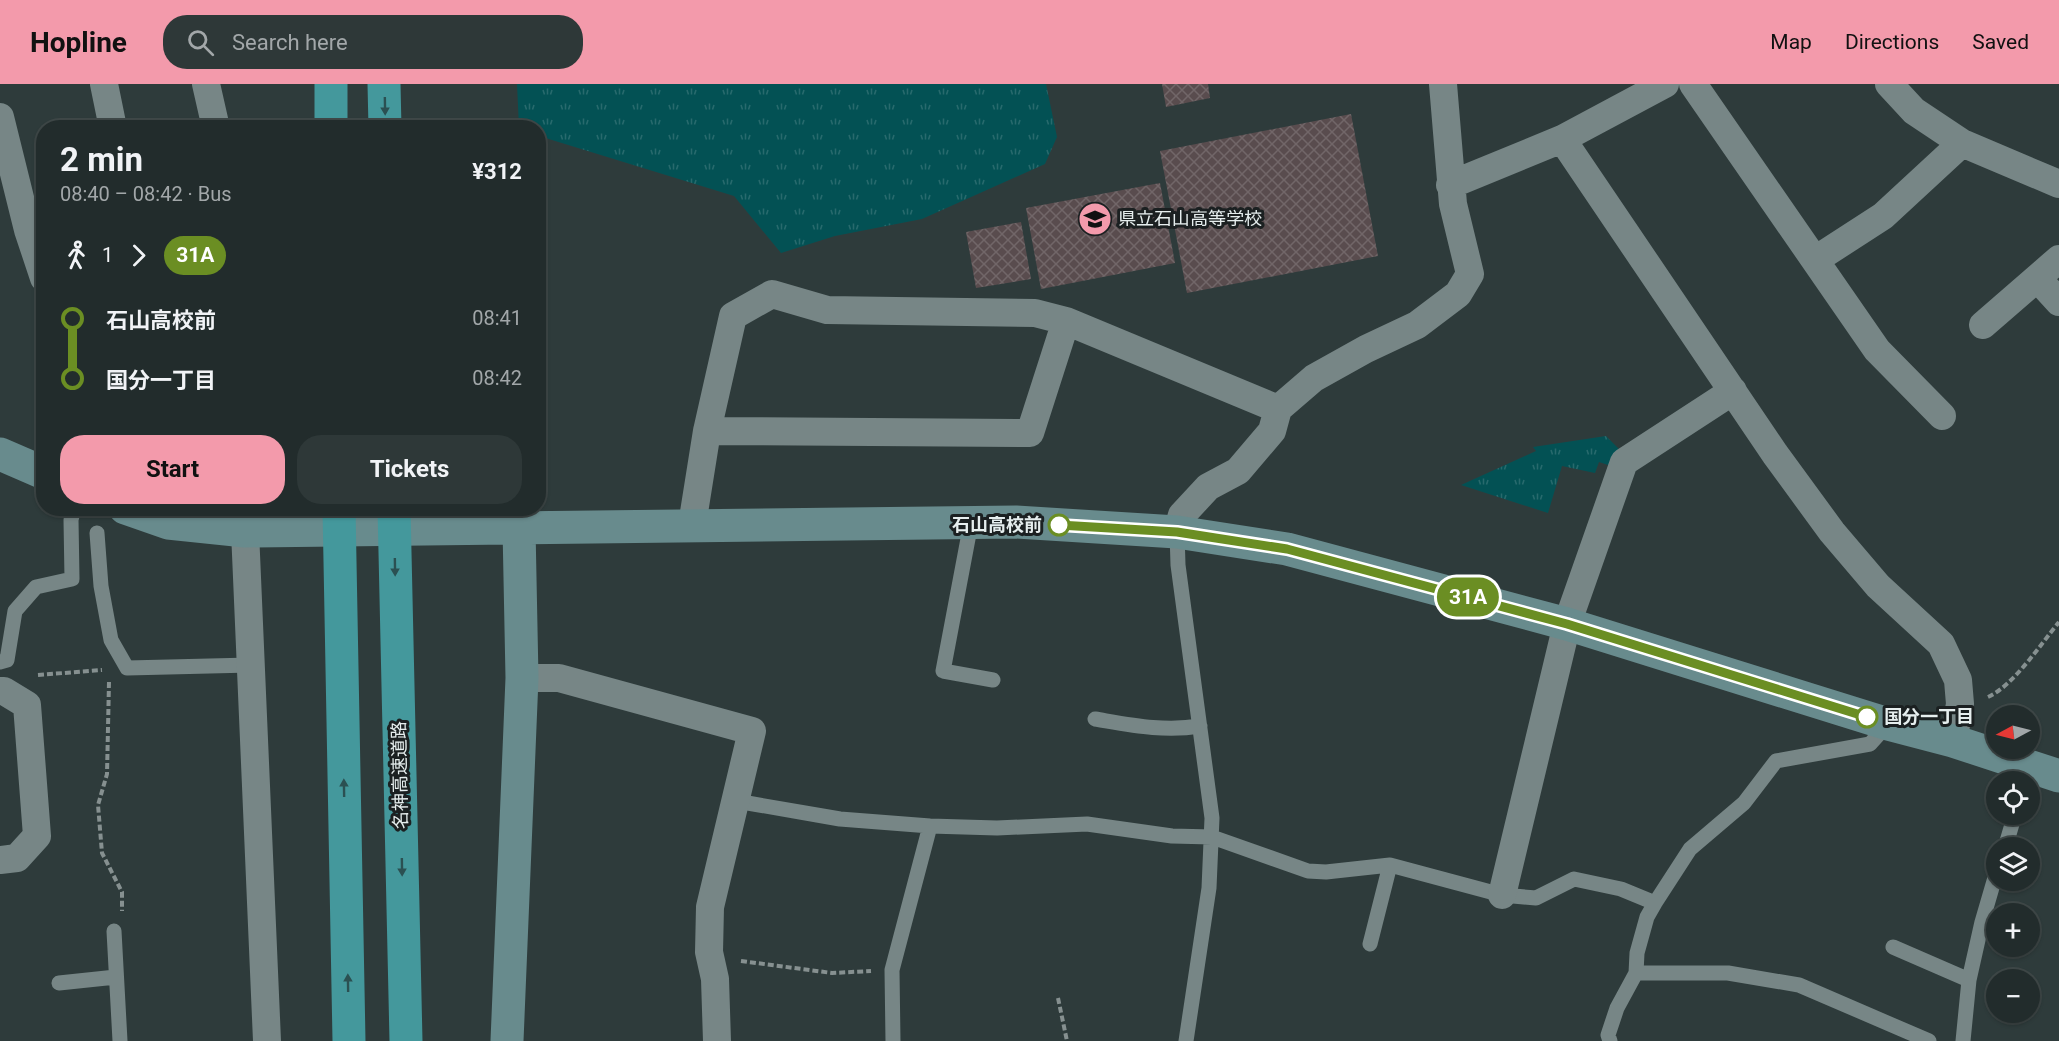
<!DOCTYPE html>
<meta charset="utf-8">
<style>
body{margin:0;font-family:Roboto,"Noto Sans JP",sans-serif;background:#2e3838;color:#f1f3f6;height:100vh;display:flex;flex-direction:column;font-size:22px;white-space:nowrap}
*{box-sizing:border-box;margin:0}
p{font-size:20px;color:#a2a7a9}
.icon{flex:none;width:33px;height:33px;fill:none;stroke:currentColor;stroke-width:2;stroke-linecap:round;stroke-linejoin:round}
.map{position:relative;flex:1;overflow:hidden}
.details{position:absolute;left:36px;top:36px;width:510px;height:396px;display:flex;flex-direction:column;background:#222c2c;border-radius:24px;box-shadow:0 2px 4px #0004,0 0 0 2px #3f4848}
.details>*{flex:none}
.badge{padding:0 12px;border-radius:20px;font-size:21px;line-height:39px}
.needle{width:39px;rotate:263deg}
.controls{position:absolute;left:1986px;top:621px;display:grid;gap:12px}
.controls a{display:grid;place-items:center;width:54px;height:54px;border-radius:50%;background:#222c2c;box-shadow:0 2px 4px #0004,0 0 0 2px #3f4848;font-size:30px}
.map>.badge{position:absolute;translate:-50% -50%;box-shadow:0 0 0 3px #fff}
.legs{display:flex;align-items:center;gap:9px;height:66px;padding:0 24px;font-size:20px}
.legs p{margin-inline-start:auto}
.head{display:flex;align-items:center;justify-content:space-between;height:102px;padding:0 24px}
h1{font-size:33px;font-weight:700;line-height:45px}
.cta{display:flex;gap:12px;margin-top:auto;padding:12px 24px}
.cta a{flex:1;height:69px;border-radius:24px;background:#f39aab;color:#111;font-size:24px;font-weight:700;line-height:69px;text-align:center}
.cta a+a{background:#2e3838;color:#f1f3f6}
ul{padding:0 24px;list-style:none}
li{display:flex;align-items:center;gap:21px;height:60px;font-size:22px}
li i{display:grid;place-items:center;width:9px;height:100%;margin:0 8px;background:currentColor}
li i::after{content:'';width:15px;height:15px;margin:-8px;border:4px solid;border-radius:50%;background:#222c2c}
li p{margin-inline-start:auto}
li:first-child i{background:linear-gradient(#0000 50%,currentColor 0)}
li:last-child i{background:linear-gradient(currentColor 50%,#0000 0)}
header{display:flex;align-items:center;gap:36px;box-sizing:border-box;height:84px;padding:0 30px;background:#f39aab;color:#111}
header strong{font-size:28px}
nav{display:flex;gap:33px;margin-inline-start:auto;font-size:21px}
.search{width:420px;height:54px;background:#2e3838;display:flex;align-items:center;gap:15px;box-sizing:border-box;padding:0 21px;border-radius:24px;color:#a2a7a9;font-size:22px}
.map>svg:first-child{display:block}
.grass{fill:url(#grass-tufts)}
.building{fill:url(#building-cross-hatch)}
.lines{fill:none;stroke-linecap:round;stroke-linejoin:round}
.path{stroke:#869090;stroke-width:4;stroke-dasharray:6 3;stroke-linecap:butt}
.lane{stroke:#778686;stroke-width:15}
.street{stroke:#778686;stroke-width:28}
.secondary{stroke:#688b8d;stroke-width:33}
.highway{stroke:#44989c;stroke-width:33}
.oneway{fill:#2b5052}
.line-1-casing{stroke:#fff;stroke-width:14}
.line-1{stroke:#6b8e23;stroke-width:9}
.stop-1-dot{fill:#fff;stroke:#6b8e23;stroke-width:3}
.labels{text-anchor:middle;stroke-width:6;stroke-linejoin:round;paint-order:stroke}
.poi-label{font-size:18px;fill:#e6eeee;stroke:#1b2021;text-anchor:start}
.stop-label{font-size:18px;font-weight:bold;fill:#e6eeee;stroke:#1b2021;text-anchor:end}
.street-label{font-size:18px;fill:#e6eeee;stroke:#1b2021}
</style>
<header>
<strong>Hopline</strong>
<div class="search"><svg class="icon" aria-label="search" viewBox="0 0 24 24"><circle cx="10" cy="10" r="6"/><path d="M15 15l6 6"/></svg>Search here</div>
<nav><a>Map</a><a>Directions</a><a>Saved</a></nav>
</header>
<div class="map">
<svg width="2059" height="957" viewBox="0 0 2059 957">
<defs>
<pattern id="grass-tufts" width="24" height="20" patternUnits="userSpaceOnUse" patternTransform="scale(1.5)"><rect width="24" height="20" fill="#035154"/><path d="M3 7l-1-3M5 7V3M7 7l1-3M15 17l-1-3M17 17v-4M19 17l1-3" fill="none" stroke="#286a6d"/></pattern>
<pattern id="building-cross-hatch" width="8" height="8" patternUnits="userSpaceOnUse" patternTransform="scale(1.5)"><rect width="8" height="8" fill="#594c4e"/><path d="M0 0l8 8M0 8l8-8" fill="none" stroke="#716668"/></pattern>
</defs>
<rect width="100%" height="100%" fill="#2e3b3b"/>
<path class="grass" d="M517,0H1046L1057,53L1045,80L922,135L835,152L781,169L734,112L539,52L538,44L519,43Z
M1606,352L1619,365L1611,382L1599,378L1595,389L1562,382L1548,429L1461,401L1536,367L1533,363Z"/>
<path class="building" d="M1162,0H1208L1210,14L1166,23Z
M1351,30L1378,172L1187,209L1160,67Z
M1160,99L1175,179L1041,205L1026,124Z
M1021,138L1031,195L976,204L966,148Z"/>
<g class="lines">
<path class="path" d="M38,591L102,586
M109,598L107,690L98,721L102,769L122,808V827
M1988,613C2013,602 2041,560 2059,538
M741,877L832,889L871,887
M1058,914L1067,957"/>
<path class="lane" d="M971,439L943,587L993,596
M1177,448L1178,481L1212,734L1209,804L1186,957
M97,449L101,502L111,556L127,584L251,581
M0,578L7,576L15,527L36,503L72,495L71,436L74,424
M1095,635C1131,641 1164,648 1200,642
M736,717L840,735L930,742L997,744L1087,740L1172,752L1212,753L1308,787L1326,788L1390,781L1502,811L1536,814L1574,795L1621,805L1655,819
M2005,764L2015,730
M114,847L120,957
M1370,860L1390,781
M1893,863L1969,896L1963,957
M1636,889H1728L1799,901L1929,957
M1969,896L1982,838L1996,790
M59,899L116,893
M893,957L892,886L930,742
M1610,957L1608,951L1617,924L1636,889L1637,869L1647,833L1655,819L1690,765L1744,719L1776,677L1870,660L1888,640"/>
<path class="street" d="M104,0L113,44
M206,0L216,44
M1693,0L1877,266L1942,332
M1889,0L1914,27L1962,59
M0,33L28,146L44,194
M1562,55L1775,370L1832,448L1878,502L1941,560L1958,596L1960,620L1953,657
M1450,101L1562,55L1665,0
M1815,176L1883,132L1962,59L2059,100
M2038,195L2059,218
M1983,241L2059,175
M707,347L1030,349L1066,237
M692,441L707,347L733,232L772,210L827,226L1035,229L1066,237L1278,325
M245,447L267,957
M1177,448L1182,431L1208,403L1238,387L1272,347L1278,325L1314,294L1366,265L1417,241L1458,210L1470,190L1453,120L1443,0
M522,594H559L752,647L710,823L709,868L715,895L717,957
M0,607H4L27,621L37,752L17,774L0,776
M1502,811L1567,540L1624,378L1733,307"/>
<path class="secondary" d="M0,370L44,389
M125,424L168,439L245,447L1016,438L1177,448L1287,465L1567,540L1888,640L1953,657L2059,692
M507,957L522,594L519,444"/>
<path class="highway" d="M331,0V44
M384,0L385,44
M339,424L349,957
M394,424L406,957"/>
</g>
<defs><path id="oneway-solid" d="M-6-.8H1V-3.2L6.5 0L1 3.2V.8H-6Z" transform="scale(1.5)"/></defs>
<g class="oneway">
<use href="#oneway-solid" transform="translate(385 22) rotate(89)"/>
<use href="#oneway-solid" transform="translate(395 483) rotate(89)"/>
<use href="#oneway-solid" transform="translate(344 704) rotate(-91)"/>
<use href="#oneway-solid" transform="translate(402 783) rotate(89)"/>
<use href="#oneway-solid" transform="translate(348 899) rotate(-91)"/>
</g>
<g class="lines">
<g class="line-1-casing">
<path id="line-1" d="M1059,441L1177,448L1287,465L1567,540L1867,633"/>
</g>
<use href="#line-1" class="line-1"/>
</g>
<defs>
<g id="school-disc" transform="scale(1.725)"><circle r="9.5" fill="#f39aab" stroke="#1b2021"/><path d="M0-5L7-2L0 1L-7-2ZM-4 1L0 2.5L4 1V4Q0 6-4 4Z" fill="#111"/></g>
</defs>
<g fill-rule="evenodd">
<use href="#school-disc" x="1095" y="135"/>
</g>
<g class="stop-1-dot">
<circle cx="1059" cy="441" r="10"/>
<circle cx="1867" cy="633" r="10"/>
</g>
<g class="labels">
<g class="poi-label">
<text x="1118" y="141">県立石山高等学校</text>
</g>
<g class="stop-label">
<text x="1042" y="447">石山高校前</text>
<text x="1884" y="639" text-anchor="start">国分一丁目</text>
</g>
<g class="street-label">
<text transform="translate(400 691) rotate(-91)" y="6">名神高速道路</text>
</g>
</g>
</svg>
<div class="controls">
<a><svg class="needle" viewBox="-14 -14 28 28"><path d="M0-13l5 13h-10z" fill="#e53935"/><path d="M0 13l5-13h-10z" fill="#a2a7a9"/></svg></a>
<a><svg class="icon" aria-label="locate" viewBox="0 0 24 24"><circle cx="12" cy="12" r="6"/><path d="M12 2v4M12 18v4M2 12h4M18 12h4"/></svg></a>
<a><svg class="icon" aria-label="layers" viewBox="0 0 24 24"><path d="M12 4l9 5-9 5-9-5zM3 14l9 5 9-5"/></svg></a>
<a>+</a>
<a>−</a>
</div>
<b class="badge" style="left:1468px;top:513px;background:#6b8e23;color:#fff">31A</b>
<section class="details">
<div class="head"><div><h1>2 min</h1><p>08:40 – 08:42 · Bus</p></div><b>¥312</b></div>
<div class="legs"><svg class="icon" aria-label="walk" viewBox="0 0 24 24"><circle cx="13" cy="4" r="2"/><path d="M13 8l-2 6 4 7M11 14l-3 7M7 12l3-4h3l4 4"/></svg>1<svg class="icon" aria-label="forward" viewBox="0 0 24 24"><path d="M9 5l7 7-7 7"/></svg><b class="badge" style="background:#6b8e23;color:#fff">31A</b></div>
<ul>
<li><i style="color:#6b8e23"></i><b>石山高校前</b><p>08:41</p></li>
<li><i style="color:#6b8e23"></i><b>国分一丁目</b><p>08:42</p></li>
</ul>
<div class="cta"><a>Start</a><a>Tickets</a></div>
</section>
</div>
